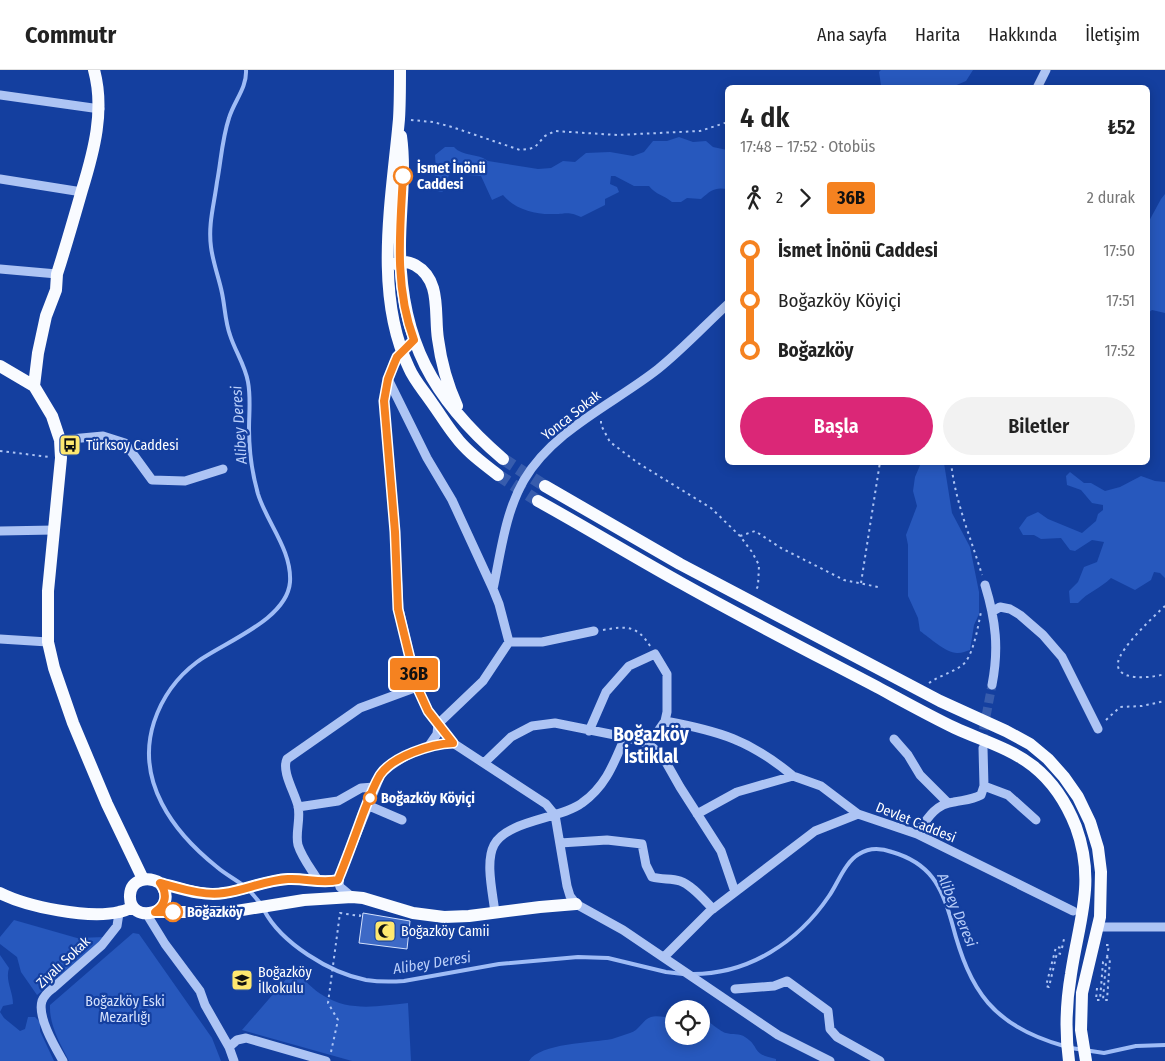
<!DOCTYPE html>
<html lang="tr">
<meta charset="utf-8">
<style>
body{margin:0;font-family:"Fira Sans Condensed",sans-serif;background:#f2f2f2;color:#222;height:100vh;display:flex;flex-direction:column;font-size:19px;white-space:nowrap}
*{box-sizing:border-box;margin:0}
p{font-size:16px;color:#767676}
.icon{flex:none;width:28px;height:28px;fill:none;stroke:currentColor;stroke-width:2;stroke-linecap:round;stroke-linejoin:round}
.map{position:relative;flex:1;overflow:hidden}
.panel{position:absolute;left:725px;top:15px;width:425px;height:380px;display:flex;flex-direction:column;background:#fff;border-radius:8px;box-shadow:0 2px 12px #0003}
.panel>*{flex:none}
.badge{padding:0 10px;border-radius:4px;font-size:18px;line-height:32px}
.buttons{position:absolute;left:665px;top:930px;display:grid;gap:10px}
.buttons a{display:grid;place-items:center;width:45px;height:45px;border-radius:50%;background:#fff;box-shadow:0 2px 12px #0003;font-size:25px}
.map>.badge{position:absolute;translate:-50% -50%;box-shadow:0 0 0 2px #fff}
.legs{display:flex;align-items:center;gap:8px;height:55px;padding:0 15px;font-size:16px}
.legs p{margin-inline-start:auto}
.summary{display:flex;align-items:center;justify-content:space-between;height:85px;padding:0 15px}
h1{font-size:28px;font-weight:600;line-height:38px}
.button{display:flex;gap:10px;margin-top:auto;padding:10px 15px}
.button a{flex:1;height:58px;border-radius:30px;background:#db2777;color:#fff;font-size:20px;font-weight:600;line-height:58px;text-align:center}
.button a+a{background:#f2f2f2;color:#222}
ul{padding:0 15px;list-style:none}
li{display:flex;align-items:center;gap:18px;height:50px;font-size:19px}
li i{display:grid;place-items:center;width:8px;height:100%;margin:0 6px;background:currentColor}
li i::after{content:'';width:12px;height:12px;margin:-6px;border:4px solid;border-radius:50%;background:#fff}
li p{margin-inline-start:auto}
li:first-child i{background:linear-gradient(#0000 50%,currentColor 0)}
li:last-child i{background:linear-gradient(currentColor 50%,#0000 0)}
header{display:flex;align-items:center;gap:30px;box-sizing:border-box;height:70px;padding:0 25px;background:#fff;border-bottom:1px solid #e0e0e0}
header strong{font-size:24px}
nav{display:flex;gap:28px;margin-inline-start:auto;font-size:18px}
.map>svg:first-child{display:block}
.green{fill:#2758bd}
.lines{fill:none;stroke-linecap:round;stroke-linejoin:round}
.stream{stroke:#9fbcf6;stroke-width:4}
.building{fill:#3d69c6;stroke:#d5e2fd}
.minor-tunnel{stroke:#375cad;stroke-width:9;stroke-dasharray:9 4.5;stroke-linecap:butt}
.major-tunnel{stroke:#375cad;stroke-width:12;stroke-dasharray:12 6;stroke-linecap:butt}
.path{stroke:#adc4f4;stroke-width:2;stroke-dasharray:2.5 4;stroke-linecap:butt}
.minor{stroke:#adc4f4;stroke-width:9}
.major{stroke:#f9fbff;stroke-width:12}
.line-1-casing{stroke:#fff;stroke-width:11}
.line-1{stroke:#f58220;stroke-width:8}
.stop-1-dot{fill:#fff;stroke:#f58220;stroke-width:2.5}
.labels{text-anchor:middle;stroke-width:4.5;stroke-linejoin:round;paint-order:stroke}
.stop-label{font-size:14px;font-weight:bold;fill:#fff;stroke:#143f9f;text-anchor:start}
.street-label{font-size:14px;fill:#fff;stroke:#143f9f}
.poi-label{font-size:14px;fill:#fff;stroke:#143f9f;text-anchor:start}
.park-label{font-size:14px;fill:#d5e2fd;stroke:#143f9f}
.water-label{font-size:15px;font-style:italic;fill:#bacffa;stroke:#143f9f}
.district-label{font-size:19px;font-weight:bold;fill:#fff;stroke:#143f9f}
</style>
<header>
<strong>Commutr</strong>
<nav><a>Ana sayfa</a><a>Harita</a><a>Hakkında</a><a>İletişim</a></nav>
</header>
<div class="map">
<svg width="1165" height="991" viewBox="0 0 1165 991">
<rect width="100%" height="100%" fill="#143f9f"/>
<path class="green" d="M881,0H973L966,11L952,17H879L881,15L879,2Z
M679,67L693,72L706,71L713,77L727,80V119C715,117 711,120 701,129L687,128L681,132H672C664,125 656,125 649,116H634L615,106H611L610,114L617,117L619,122L605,129V135L581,147C568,141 567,144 554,144C536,145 514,139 503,125L492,130L481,106L467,105L455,101L450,104L448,107L449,115L442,122L437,121L433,114L436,100L435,85L445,77H454C463,87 478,83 488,91L538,99L551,98L563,91L575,92L586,83L610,82L633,86L644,82L653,71H667Z
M1165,124V243L1152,240L1148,243V153L1161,129Z
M921,393H944L952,443L970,477L979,522V544L974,555L970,580C966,581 962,583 958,583C947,584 930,568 920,561L918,548L908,526V475L906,465L917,436L913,421L915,407Z
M1070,402L1084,413H1091L1105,421L1120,417L1141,406L1155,411L1165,412V508L1160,503L1154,502L1151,510L1135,520L1111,508C1101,518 1088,522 1078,533H1070L1069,521L1078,512L1084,497L1097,492L1104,472L1092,470L1075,481L1070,480L1061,468L1041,469L1034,465H1023L1019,458L1027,447L1038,442L1048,449L1082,463L1096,451L1098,444L1103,440V435L1092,433L1081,420L1067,415L1066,406Z
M14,850L77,868L105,867L102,874L37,925L21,902L17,887L0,874V867Z
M133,863L139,864L212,968L221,991H69C60,973 49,955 50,935Z
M0,885L9,898C5,911 13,921 13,934L3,936L0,942L4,948L20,961L25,959L28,947H35L40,952V961L54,991H0Z
M294,900C304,909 313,920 324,926C350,942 379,936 408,933L411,991H352L242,960Z
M701,945C705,949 721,962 726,963C732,965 740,963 745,967C761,977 750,984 776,989V991H529C540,973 592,973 612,969C618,967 624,965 630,963C639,961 643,949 651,947C657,945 667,948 674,948V966H701Z"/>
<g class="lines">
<path class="stream" d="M244,816C235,809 225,804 217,797C173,762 135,711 154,652C162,628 177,607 197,592C224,572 287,550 290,512C292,480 267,453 258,424C252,403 249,381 249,359C249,343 251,328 248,312C245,295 235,281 230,265C225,251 225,237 222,223C219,208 213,193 211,177C208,154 214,135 217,112C221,91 222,69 229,48C234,31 247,18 246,0
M249,820L261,834
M264,840C281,873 330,903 366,910C379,912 391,912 404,911L499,894L578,887L608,888L666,902L683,904
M693,904C749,904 798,872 829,826C838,813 845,792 859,784C870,777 881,778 892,782C930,793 942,816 952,853C970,922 993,956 1064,976
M1071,978L1104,983L1136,976L1165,975"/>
</g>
<path class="building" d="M363,843L410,851L407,879L359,873Z"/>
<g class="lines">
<path class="minor-tunnel" d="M983,673V662L992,615"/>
<path class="major-tunnel" d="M503,389L545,416
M498,405L538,431"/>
<path class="path" d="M411,50L433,52L452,57L520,80L529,79L535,77L545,66L555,61L617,65L700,61L728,52
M601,351V355L610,372L638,393L711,438L740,466L752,482L759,495L758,516L756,520
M0,381L50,387
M951,392C955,432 971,468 982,505
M740,466L755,461L781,478L844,510L878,517
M861,513L880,392
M1165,536C1154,546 1119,579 1118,593C1117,599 1121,603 1126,605C1137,609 1154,607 1165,604
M603,560C626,556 637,555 650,576
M929,613C939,606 951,603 961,596C973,589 978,556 981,542
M1106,650L1120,637L1142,636L1165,631
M1106,875H1109L1107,887
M1062,878L1064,869
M1061,884L1057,883L1049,917L1046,916L1056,877L1063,878
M1097,918L1096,930H1100L1103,892H1106L1103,930H1107L1110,888L1104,887
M331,982L338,950L328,933L340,843L360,846L361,841"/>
<path class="minor" d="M1037,18L1046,0
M0,25L100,39
M0,109L82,122
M0,199L57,204
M402,281L397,287L388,309L384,331L395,462L399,539L417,617L428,641L453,673L546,734L555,745L567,816L570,826L576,834L623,860L778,965L830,991
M388,309L427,388L452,430L493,519L499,534L509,572L483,611L438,654L437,664L428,677
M60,370L103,366L125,373L152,410L185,411L223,399
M0,461L54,460
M985,515C996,551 999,579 992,615
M493,519C501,482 505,443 524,410C553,360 615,333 658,299C683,279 705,255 728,234
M993,541L1000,537L1010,539L1020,545L1043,565L1062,587L1098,659
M0,569L48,572
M509,572H542L594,561
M665,651C719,661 750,670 793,706
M589,661L606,622L629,596L655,584L667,604V642L665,651L649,674
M894,669L908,685L920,705L948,733
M484,693L511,667L532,656L555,653L625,667L649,674L663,687L680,717L721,781L735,822
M984,716L1008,725L1036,750
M367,735L402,750
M298,737L338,731L361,718L374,717
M697,744L737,722L793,706L821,716L858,744
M917,764C927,749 935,734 954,732C963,730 972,730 981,725L984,716L983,678
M560,773L607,770L642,774L646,795L652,807C662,810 671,808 680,811C692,815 704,830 713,839
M319,812C312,800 302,788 298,775C295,763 301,749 298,736C295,723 281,701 287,689L360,638L417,617
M352,827L340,817L338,810L381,704C400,686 427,674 453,673
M146,843L165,874L200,921L205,935L229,977L234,991
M495,843C493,824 485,792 494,775C507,750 561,749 582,733C606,716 614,693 625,667
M1098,857H1165
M664,887L709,842L815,761L858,744L917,764L1073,841
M735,919L774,916L787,911L828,941L830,959L837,967L880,991
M229,977L237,970L246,968L326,991
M63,991C55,977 37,947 42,931C44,926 48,922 52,919L102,875L117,856L119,843"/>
<path class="major" d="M94,0C105,40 94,81 82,120C74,148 66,176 57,204L56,220L46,246L38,283L34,316L52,346L60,370L61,388L48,521V572L54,598L73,653L107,734L143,809
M400,0C400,16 400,33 399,49C392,128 373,224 409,298C414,310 424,321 432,333C440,344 447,356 456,367C467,382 483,393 498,405
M401,66C406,103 400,139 400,176C400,270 433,329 503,389
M393,194C401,191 408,191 415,195C442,210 434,244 438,269C441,292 448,316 457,336
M0,296L34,316
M545,416L680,494L940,631L1006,661L1030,674L1048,689L1064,707L1078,727L1090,752L1098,778L1101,802L1100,847L1082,923L1081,960L1086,991
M538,431C587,458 634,487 683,514C747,550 812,583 877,617C903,631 928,645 955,658C981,670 1010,678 1033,696C1052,711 1067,734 1076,757C1096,812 1079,850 1071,904C1066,933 1065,962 1069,991
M160,813C183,843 128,857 130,825C131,809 148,806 160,813C180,818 203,827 224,823C246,820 266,810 288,809C306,808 321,814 338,810
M0,823C28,837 88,849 119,842C124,841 129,839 133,837
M155,842H230L304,830L352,827L363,828L413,843L444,847L469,846L540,837L576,834"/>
</g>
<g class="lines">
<g class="line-1-casing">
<path id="line-1" d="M173,842H155C166,835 168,824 160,813C180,818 203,826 224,823C246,820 266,810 288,809C306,808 321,814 338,810C347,788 355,766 363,744C368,731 373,717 380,705C393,686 431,674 453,673L428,641L417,617L398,539L395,462L384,331L388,309L394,294L397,287L414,270C394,217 400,160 403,106"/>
</g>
<use href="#line-1" class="line-1"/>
</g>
<defs>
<g id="bus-square" transform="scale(1.125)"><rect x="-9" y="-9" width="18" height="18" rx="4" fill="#ffe86f" stroke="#143f9f"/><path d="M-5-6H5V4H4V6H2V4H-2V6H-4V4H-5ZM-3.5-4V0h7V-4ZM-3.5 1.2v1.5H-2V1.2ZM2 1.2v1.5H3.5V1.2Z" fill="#111"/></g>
<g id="mosque-square" transform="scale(1.125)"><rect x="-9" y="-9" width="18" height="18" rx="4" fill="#ffe86f" stroke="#143f9f"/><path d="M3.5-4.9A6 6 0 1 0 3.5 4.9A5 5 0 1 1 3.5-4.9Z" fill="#111"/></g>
<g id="school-square" transform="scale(1.125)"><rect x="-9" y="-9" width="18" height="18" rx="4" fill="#ffe86f" stroke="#143f9f"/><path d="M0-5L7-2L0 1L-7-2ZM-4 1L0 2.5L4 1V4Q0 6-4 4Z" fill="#111"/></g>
</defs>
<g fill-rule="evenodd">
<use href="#bus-square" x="70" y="375"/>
<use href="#mosque-square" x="385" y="861"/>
<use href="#school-square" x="242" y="910"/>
</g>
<g class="stop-1-dot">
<circle cx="403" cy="106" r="9"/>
<circle cx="370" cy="728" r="6"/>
<circle cx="173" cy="842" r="9"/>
</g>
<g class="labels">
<g class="stop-label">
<text x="417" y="103">İsmet İnönü<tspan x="417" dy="16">Caddesi</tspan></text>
<text x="381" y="733">Boğazköy Köyiçi</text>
<text x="187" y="847">Boğazköy</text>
</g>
<g class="street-label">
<text transform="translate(571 345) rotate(-38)" y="5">Yonca Sokak</text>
<text transform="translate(916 752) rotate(22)" y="5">Devlet Caddesi</text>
<text transform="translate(63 892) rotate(-43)" y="5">Ziyalı Sokak</text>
</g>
<g class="poi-label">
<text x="86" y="380">Türksoy Caddesi</text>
<text x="401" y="866">Boğazköy Camii</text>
<text x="258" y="907">Boğazköy<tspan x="258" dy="16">İlkokulu</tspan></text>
</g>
<g class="park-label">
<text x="125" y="936">Boğazköy Eski<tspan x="125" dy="16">Mezarlığı</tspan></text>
</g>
<g class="water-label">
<text transform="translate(239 355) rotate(-94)" y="5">Alibey Deresi</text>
<text transform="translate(957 840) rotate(67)" y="5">Alibey Deresi</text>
<text transform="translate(432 893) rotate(-9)" y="5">Alibey Deresi</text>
</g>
<g class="district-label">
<text x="651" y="671">Boğazköy<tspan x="651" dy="22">İstiklal</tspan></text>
</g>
</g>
</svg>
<div class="buttons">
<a><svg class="icon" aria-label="locate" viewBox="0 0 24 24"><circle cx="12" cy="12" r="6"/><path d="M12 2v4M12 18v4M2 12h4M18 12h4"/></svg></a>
</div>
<b class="badge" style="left:414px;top:604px;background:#f58220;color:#111">36B</b>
<section class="panel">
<div class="summary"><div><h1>4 dk</h1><p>17:48 – 17:52 · Otobüs</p></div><b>₺52</b></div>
<div class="legs"><svg class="icon" aria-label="walk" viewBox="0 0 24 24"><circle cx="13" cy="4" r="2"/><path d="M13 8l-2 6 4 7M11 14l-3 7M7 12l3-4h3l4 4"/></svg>2<svg class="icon" aria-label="forward" viewBox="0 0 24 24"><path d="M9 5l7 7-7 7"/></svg><b class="badge" style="background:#f58220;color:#111">36B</b><p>2 durak</p></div>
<ul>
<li><i style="color:#f58220"></i><b>İsmet İnönü Caddesi</b><p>17:50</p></li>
<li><i style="color:#f58220"></i><span>Boğazköy Köyiçi</span><p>17:51</p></li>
<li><i style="color:#f58220"></i><b>Boğazköy</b><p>17:52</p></li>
</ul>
<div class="button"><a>Başla</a><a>Biletler</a></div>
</section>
</div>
